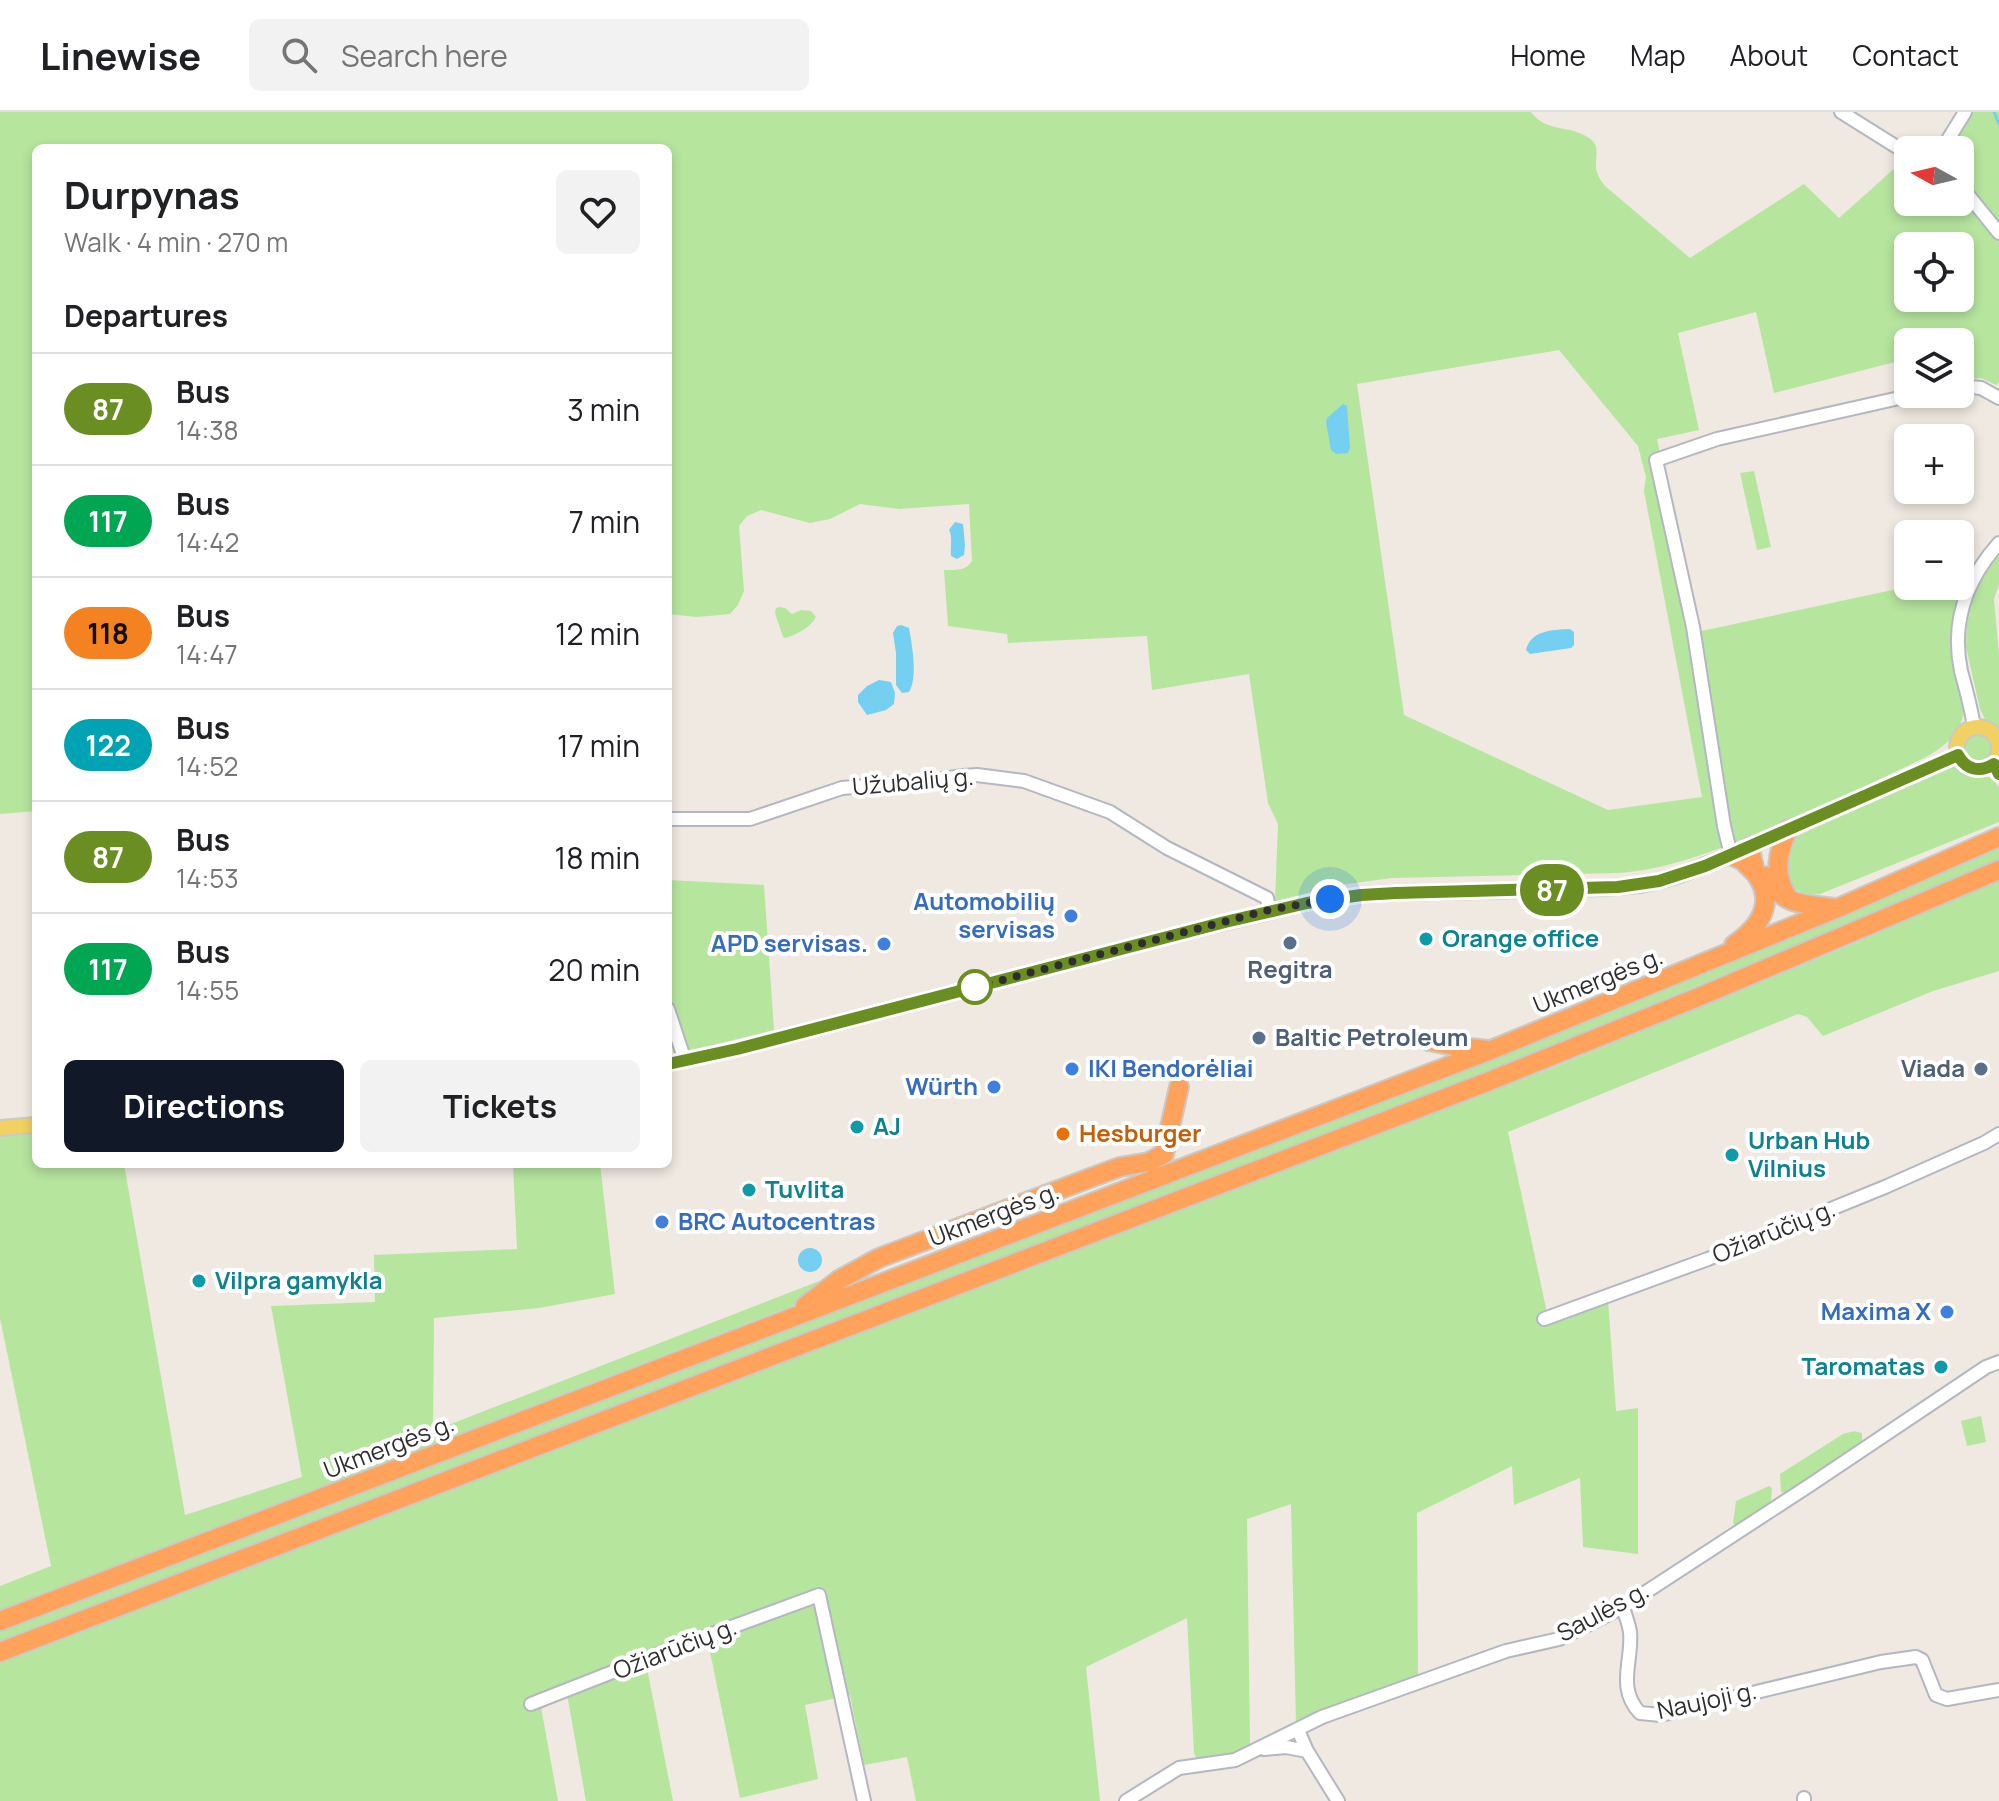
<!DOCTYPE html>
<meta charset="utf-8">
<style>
body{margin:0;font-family:Manrope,sans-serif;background:#f2f2f2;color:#202124;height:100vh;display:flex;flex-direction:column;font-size:30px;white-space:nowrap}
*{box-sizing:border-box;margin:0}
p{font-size:26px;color:#757577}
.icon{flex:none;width:44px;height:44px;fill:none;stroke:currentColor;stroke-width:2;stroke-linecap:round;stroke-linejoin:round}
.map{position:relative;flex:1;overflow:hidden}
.details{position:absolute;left:32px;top:32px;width:640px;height:1024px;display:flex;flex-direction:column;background:#fff;border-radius:12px;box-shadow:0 4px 12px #0003}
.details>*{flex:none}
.badge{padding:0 16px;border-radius:26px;font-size:28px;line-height:52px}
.needle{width:52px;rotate:278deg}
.buttons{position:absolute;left:1894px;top:24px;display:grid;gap:16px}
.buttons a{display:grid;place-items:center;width:80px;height:80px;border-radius:12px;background:#fff;box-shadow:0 4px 12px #0003;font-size:40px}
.you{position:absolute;width:40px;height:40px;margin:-20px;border:6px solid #fff;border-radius:50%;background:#1a73e8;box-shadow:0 0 0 12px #1a73e833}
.map>.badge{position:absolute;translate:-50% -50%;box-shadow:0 0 0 4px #fff}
h2{padding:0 32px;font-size:30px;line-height:72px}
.round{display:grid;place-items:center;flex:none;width:84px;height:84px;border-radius:12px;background:#f2f2f2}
.head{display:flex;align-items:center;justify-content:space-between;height:136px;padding:0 32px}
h1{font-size:38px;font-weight:700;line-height:60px}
.primary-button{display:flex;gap:16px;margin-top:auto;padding:16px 32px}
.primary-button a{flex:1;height:92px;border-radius:12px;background:#111827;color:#fff;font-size:32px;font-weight:700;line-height:92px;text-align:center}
.primary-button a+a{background:#f2f2f2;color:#202124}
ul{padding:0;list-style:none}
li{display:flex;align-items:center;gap:24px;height:112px;padding:0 32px;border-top:2px solid #e0e0e0}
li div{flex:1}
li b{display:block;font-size:30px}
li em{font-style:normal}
li .badge{min-width:88px;font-weight:700;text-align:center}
header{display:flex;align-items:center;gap:48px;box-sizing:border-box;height:112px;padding:0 40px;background:#fff;border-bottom:2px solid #e0e0e0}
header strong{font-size:38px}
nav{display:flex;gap:44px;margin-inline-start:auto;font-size:28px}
.search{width:560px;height:72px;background:#f2f2f2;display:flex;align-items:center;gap:20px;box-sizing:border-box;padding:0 28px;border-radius:12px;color:#757577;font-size:30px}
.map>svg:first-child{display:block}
.green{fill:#b6e59e;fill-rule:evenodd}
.water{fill:#75cff0}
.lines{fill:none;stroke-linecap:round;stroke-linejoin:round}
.stream{stroke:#75cff0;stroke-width:3}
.minor-casing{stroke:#b4b7c1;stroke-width:16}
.major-casing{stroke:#c9c9c9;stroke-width:18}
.highway-casing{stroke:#c9c9c9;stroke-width:22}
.minor{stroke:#fff;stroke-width:12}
.major{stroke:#f2d163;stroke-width:14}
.highway{stroke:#ffa35c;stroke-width:18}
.line-casing{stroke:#fff;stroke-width:18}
.line{stroke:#6b8e23;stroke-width:12}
.walk{stroke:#2e2e2e;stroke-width:8;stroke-dasharray:0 14.4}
.shop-dot{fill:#3f7fe0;stroke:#fff;stroke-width:3}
.culture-dot{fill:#0f9aa8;stroke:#fff;stroke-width:3}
.service-dot{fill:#5c6f8a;stroke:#fff;stroke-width:3}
.stop-dot{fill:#fff;stroke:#6b8e23;stroke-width:4}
.food-dot{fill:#e8710a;stroke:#fff;stroke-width:3}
.labels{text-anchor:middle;stroke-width:8;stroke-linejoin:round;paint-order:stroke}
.street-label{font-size:24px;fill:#2e2e2e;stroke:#fff}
.shop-label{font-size:24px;font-weight:bold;fill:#366cbe;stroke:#fff;text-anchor:end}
.culture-label{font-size:24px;font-weight:bold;fill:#0d838f;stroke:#fff;text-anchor:start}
.service-label{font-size:24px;font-weight:bold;fill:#4e5e75;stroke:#fff}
.food-label{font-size:24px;font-weight:bold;fill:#c56008;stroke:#fff;text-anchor:start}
</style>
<header>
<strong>Linewise</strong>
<div class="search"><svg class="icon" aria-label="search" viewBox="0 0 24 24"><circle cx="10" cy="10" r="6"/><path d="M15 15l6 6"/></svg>Search here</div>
<nav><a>Home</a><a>Map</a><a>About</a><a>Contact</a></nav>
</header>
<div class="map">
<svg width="1999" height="1689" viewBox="0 0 1999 1689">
<rect width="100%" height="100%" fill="#efe9e1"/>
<path class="green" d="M0,0H1531C1546,21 1569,12 1589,26C1601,34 1595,45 1596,56C1597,63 1601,69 1605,74L1690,146L1804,72L1839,106L1905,47L1908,48V90H1960V82L1999,128V270L1996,273L1981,266L1960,268V230H1908V278L1900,280L1895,250L1774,281L1756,200L1678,221L1699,318L1657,327L1697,520L1911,474H1960V467L1964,470C1956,492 1949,514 1951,538C1954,555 1961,571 1964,587C1967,616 1947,634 1924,646C1866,674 1808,702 1749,725C1706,742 1664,758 1618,761L1392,766L1332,774L1275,790L1278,712L1268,691L1249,562L1152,578L1147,524L1008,531L1007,522L948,514L944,458C956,458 966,459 972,449L969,392L899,397L860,392L830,407L810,411L761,398L747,404L739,414L744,479L738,493L730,502L697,505L668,502V36H36V699L0,702ZM1908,134H1960V186H1908ZM1559,238L1638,334L1646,365L1644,379L1702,685L1608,698L1404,603L1357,272Z
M1971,0H1999V109L1960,63V38H1953L1957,23Z
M1754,359L1771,435L1757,438L1740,361Z
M1999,441V472L1994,487L1999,543V622L1985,607L1980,597L1966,535L1967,511L1972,489L1979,471Z
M780,495L785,496L792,502L801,498L811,499L816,505C810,516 797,522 786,526L783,525L775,501L776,496Z
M1964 637a14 14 0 1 1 28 0a14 14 0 1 1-28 0Z
M1951,653L1971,662L1989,665L1995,670L1999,675V710L1820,782C1806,783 1796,780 1786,770L1788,733L1796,725L1941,655Z
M1999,733V749L1369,1009L0,1532V1519L414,1359L1363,996L1646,885Z
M668,768L764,773L774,918L677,942L668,912Z
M1999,768V859L1933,879L1823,924L1807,905L1798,902L1508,1020L1549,1210L1608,1188L1616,1299L1638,1296V1442L1583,1435L1580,1366L1514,1393L1512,1354L1417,1401L1418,1564L1318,1601L1296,1612L1291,1392L1247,1407L1250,1633L1230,1643L1197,1647L1194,1641L1187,1506L1086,1555L1100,1689H916L907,1645L864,1653L850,1583L805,1593L818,1667L740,1686L708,1530L646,1551L673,1689H586L567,1582L541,1595L558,1689H0V1551L1557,954L1841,837Z
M36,1020V1052H124L185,1403L302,1365L271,1194L375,1190L374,1143L517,1137L513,1052H600L615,1182L539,1196L434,1206L433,1319L840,1161L812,1186L792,1194L0,1499V1474L51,1454L0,1206V1024Z
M1981,1304L1986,1330L1967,1334L1961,1309Z
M1854,1319L1862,1321V1330L1786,1381L1781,1380L1780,1362L1843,1322Z
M1769,1374L1772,1376L1771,1389L1736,1414L1733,1411L1736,1389Z"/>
<path class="water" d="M1343,292L1347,294L1350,336L1348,341L1336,342L1331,338L1326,310L1327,306Z
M955,410L963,412L965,433L964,443L957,447L951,444C950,435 953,425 949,418Z
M901,513L909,516C912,533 918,565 909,580L902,581L896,573V541L893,521L897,514Z
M1570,517L1574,520V533L1571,536L1530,542L1526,538C1531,518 1552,518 1570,517Z
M879,568L891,570L895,581L894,592L886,598L867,603L858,590V583L867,574Z
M798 1148a12 12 0 1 1 24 0a12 12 0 1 1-24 0Z"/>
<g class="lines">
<path class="stream" d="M1994,0L1999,12"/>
<g class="minor-casing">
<path id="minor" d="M1841,0L1908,42
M1945,38L1949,26L1965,0
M1960,73L1999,121
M1960,274L1981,276L1999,286
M1974,615C1971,595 1966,578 1961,559C1951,511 1966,468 1999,431
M668,707H750L842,676L928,669L963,664L977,663L1024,669L1110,700L1167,736L1267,786L1269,798
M1731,743L1724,714L1693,515L1656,348L1717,327L1917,282
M668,897L685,949
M1544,1207L1708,1147L1885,1075L1984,1031L1999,1022
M1623,1495C1625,1503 1629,1512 1630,1520C1633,1548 1616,1576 1640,1601L1661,1603L1881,1550L1916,1545L1922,1548L1936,1583L1947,1587L1999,1578
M531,1592L666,1539L819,1483L864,1689
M1298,1618L1307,1639L1338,1689
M1264,1637L1286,1635L1307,1639
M1804,1686V1689
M1126,1689L1179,1656L1235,1648L1322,1605L1506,1539L1559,1527L1623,1495L1810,1373L1986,1255L1999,1250"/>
</g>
<g class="major-casing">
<path id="major" d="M1957 636a21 21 0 1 1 42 0a21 21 0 1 1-42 0Z
M668,952L737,937L1202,816L1307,791L1361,783L1396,781L1604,776L1641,773L1659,769L1680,763L1731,743L1958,643
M0,1016L36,1013"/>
</g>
<g class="highway-casing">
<path id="highway" d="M1731,743L1743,749L1756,762
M1765,764C1782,794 1804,792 1835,796
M1787,784C1773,762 1778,740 1788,717
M1734,833C1751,821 1770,802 1764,779C1763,772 1758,767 1756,761C1753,752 1751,743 1750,735
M1429,929L1459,935L1488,938
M805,1194L839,1168L879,1146L1098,1063L1120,1055L1149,1050L1164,1042L1179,975
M0,1509L1491,938L1838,796L1999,725
M0,1540L1487,970L1701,884L1999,758"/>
</g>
<use href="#minor" class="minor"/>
<use href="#major" class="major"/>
<use href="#highway" class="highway"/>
</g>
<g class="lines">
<g class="line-casing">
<path id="line" d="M668,952L737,937L1225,810L1307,791L1361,783L1396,781L1618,775L1659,769L1705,754L1958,643C1966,658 1980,661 1994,652L1999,662"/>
</g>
<use href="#line" class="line"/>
<path class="walk" d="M975,875L968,877L1269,798L1330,787"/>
</g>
<g class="shop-dot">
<circle cx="1071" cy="804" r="8"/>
<circle cx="884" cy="832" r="8"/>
<circle cx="1072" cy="957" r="8"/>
<circle cx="994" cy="975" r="8"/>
<circle cx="662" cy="1110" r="8"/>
<circle cx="1947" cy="1200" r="8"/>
</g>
<g class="culture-dot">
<circle cx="1426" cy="827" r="8"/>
<circle cx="857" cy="1015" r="8"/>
<circle cx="1732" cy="1043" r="8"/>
<circle cx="749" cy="1078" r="8"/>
<circle cx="199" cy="1169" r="8"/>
<circle cx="1941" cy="1255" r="8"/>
</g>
<g class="service-dot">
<circle cx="1290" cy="831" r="8"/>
<circle cx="1259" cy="926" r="8"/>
<circle cx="1981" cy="957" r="8"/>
</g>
<circle class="stop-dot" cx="975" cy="875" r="16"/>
<circle class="food-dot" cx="1063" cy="1022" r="8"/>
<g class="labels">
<g class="street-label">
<text transform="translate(913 670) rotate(-5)" y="8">Užubalių g.</text>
<text transform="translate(1598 869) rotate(-22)" y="8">Ukmergės g.</text>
<text transform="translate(994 1103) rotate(-21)" y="8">Ukmergės g.</text>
<text transform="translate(1774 1120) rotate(-22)" y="8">Ožiarūčių g.</text>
<text transform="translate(389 1335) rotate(-21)" y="8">Ukmergės g.</text>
<text transform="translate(1603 1500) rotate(-28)" y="8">Saulės g.</text>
<text transform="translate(675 1537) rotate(-21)" y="8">Ožiarūčių g.</text>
<text transform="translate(1707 1589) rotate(-12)" y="8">Naujoji g.</text>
</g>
<g class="shop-label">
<text x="1055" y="798">Automobilių<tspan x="1055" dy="28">servisas</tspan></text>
<text x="868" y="840">APD servisas.</text>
<text x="1088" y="965" text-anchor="start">IKI Bendorėliai</text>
<text x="978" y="983">Würth</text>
<text x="678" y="1118" text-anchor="start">BRC Autocentras</text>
<text x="1931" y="1208">Maxima X</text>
</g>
<g class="culture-label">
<text x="1442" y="835">Orange office</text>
<text x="873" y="1023">AJ</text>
<text x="1748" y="1037">Urban Hub<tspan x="1748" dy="28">Vilnius</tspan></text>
<text x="765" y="1086">Tuvlita</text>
<text x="215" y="1177">Vilpra gamykla</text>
<text x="1925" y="1263" text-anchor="end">Taromatas</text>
</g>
<g class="service-label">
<text x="1290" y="866">Regitra</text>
<text x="1275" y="934" text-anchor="start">Baltic Petroleum</text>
<text x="1965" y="965" text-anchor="end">Viada</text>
</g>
<g class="food-label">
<text x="1079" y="1030">Hesburger</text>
</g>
</g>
</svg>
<div class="buttons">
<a><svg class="needle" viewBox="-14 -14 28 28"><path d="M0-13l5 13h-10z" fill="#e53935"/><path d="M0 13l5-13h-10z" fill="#757577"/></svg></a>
<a><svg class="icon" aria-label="locate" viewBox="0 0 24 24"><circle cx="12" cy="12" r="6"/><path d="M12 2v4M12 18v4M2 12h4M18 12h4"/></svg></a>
<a><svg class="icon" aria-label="layers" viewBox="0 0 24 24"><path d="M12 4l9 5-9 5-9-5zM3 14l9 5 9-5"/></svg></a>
<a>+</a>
<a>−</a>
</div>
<div class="you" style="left:1330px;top:787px"></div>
<b class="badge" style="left:1552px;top:778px;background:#6b8e23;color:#fff">87</b>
<section class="details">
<div class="head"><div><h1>Durpynas</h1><p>Walk · 4 min · 270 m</p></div><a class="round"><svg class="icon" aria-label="heart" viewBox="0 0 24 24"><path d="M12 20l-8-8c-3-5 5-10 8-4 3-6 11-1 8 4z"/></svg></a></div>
<h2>Departures</h2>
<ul>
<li><span class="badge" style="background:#6b8e23;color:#fff">87</span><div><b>Bus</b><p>14:38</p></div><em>3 min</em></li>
<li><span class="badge" style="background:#00a651;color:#fff">117</span><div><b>Bus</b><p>14:42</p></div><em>7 min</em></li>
<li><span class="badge" style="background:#f58220;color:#111">118</span><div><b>Bus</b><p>14:47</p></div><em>12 min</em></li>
<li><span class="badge" style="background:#00a3b4;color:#fff">122</span><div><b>Bus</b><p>14:52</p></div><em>17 min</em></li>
<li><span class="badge" style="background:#6b8e23;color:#fff">87</span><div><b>Bus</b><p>14:53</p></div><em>18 min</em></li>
<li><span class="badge" style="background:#00a651;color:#fff">117</span><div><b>Bus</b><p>14:55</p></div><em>20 min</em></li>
</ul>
<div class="primary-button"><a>Directions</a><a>Tickets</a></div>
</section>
</div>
